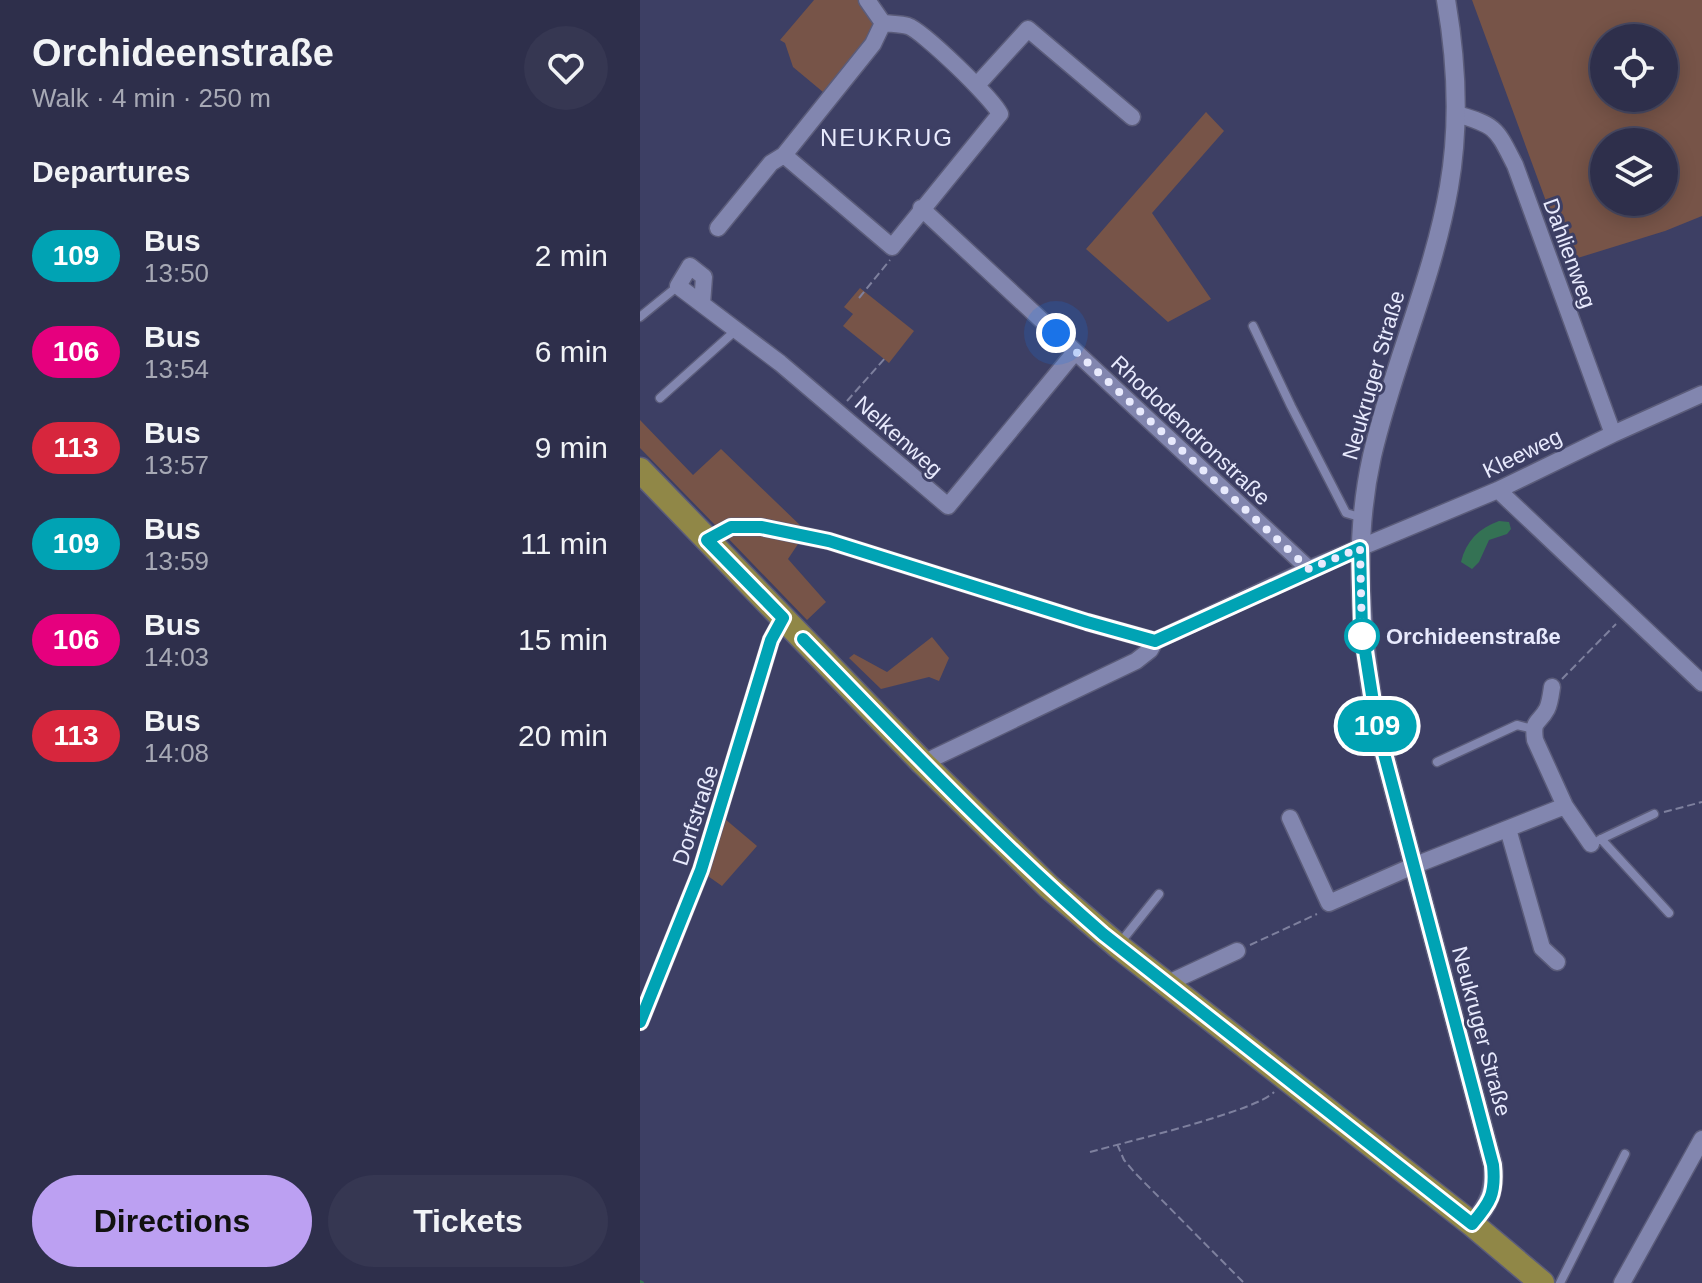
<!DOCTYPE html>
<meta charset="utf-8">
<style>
body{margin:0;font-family:Arial,sans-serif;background:#363752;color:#f1f3f6;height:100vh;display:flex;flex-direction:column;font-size:30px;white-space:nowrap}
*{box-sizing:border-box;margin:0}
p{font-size:26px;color:#a7a9b5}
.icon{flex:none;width:44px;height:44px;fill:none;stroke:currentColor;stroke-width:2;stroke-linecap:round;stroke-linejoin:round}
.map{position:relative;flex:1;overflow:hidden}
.details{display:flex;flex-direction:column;background:#2e2f4b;width:640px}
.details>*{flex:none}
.badge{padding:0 16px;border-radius:26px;font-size:28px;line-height:52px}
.tools{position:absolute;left:950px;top:24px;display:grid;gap:16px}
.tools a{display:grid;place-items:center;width:88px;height:88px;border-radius:50%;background:#2e2f4b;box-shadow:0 4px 20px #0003,0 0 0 2px #494a63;font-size:40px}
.you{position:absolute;width:40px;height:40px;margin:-20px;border:6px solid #fff;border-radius:50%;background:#1a73e8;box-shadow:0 0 0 12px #1a73e833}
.map>.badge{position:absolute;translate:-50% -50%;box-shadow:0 0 0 4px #fff}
h2{padding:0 32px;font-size:30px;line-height:72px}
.round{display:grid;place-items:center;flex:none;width:84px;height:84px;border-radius:42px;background:#363752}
.summary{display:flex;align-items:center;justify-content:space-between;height:136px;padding:0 32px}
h1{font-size:38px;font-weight:600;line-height:60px}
.action{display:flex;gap:16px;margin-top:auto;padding:16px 32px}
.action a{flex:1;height:92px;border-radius:48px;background:#bca0f2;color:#111;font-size:32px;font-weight:600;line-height:92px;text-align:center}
.action a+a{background:#363752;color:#f1f3f6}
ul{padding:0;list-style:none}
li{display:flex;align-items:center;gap:24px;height:96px;padding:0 32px}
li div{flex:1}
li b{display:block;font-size:30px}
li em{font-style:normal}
li .badge{min-width:88px;font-weight:700;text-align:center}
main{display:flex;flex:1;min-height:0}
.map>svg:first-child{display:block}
.green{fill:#775448;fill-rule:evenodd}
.water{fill:#347254}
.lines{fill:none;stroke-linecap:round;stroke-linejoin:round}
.stream{stroke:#347254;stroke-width:4}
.service-casing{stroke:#5b5c7a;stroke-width:11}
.minor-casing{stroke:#5b5c7a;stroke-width:19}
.tertiary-casing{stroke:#5b5c7a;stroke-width:21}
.primary-casing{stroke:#5b5c7a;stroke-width:27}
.path{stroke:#7e809e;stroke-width:2;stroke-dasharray:8 4;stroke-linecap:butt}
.service{stroke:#8286af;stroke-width:8}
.minor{stroke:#8286af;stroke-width:16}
.tertiary{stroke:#8286af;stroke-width:18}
.primary{stroke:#908747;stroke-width:24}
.line-casing{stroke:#fff;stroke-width:18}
.line{stroke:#00a3b4;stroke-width:12}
.walk{stroke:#e8eafd;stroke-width:8;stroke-dasharray:0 14.4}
.stop-dot{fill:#fff;stroke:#00a3b4;stroke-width:4}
.labels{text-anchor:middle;stroke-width:6;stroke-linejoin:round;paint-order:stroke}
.street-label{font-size:22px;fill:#e8eafd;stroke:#3d3f64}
.stop-label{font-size:22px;font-weight:bold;fill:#e8eafd;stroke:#3d3f64;text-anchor:start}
.neighbourhood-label{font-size:24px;letter-spacing:2px;fill:#e8eafd;stroke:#3d3f64}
</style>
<main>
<section class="details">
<div class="summary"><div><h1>Orchideenstraße</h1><p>Walk · 4 min · 250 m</p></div><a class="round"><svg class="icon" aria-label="heart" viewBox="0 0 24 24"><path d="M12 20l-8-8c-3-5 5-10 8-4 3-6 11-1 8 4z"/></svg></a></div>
<h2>Departures</h2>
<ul>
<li><span class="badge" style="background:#00a3b4;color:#fff">109</span><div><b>Bus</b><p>13:50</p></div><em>2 min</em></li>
<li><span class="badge" style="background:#e6007e;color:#fff">106</span><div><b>Bus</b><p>13:54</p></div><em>6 min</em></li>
<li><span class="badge" style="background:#d7263d;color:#fff">113</span><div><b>Bus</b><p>13:57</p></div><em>9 min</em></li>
<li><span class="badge" style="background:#00a3b4;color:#fff">109</span><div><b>Bus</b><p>13:59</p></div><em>11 min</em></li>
<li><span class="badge" style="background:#e6007e;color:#fff">106</span><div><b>Bus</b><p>14:03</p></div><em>15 min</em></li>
<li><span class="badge" style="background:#d7263d;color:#fff">113</span><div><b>Bus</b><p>14:08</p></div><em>20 min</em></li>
</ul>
<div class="action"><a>Directions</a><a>Tickets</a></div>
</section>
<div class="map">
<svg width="1062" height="1283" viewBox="0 0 1062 1283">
<rect width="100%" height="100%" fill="#3d3f64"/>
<path class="green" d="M174,0H220L232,17L233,34L183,92L153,67L145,43L140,40Z
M832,0H1062V216L1025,231L928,261ZM964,38H1024V98H964ZM964,142H1024V202H964Z
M566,112L584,131L512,213L571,299L528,322L446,249Z
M220,288L274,331L249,363L203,326L213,314L204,307Z
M0,420L53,475L81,449L164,529C134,522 107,513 78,528L0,448Z
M122,531L160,541L148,559L186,602L167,620L85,535Z
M292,637L309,658L299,681L289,677L241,689L209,658L214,654L247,672Z
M85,819L117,846L82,886L65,874Z"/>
<path class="water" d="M859,521L869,522L871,529L867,534L849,540L839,562L832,569L821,562C826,541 839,528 859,521Z"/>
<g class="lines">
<path class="stream" d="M0,1282L2,1283"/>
<g class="service-casing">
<path id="service" d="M0,317L38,286
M613,326L651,406L706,513L723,518
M20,398L95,331
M797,762L877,725L893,729
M961,839L1029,913
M959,840L1014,814
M480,943L519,894
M920,1283L985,1154"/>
</g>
<g class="minor-casing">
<path id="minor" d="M337,85L388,29L492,117
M817,114C857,126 856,128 875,165L973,434
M144,155L252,247L360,114C353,99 283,31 268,26C261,24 251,24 243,23
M281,208L669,569
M78,228L131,163L144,155L233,44L243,23L227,0
M62,304L64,277L50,266L38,286L140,363L308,506L435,352
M858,490L1062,683
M67,540L91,527H121L189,541L447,622L515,641L669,569L858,490L973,434L1062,394
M912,687C911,694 910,703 907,709C899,724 892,719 895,740L925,806L951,844
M283,763L496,661L510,650L515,641
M650,818L689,903L773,866L925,806
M868,829L902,948L917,962
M526,984L597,951
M0,1022L61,870L131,640L143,618
M982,1283L1062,1139"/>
</g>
<g class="tertiary-casing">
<path id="tertiary" d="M806,0C817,63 820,124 809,187C793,279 753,365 732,456C712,546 721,636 737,727L853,1165C855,1191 849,1205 832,1224"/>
</g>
<g class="primary-casing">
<path id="primary" d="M0,470L283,763L409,887L478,946L832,1224L902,1283"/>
</g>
<path class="path" d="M219,298L250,260
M207,401L246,357
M922,679L976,624
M1024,812L1062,802
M610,945L677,914
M477,1144L484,1160L496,1174L604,1283
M450,1152C482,1143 617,1111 634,1092"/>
<use href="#service" class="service"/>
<use href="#minor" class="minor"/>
<use href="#tertiary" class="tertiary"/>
<use href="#primary" class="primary"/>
</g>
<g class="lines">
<g class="line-casing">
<path id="line" d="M0,1022L61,870L131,640L143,618L67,540L91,527H121L189,541L447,622L515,641L720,548L722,632L737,727L853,1165C856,1194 850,1203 832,1224L463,934C357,842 261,740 163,639"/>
</g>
<use href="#line" class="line"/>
<path class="walk" d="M416,333L669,569L720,548L722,636"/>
</g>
<circle class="stop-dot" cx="722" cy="636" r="16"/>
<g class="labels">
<g class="street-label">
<text transform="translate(930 253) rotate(70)" y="8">Dahlienweg</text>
<text transform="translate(733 375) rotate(-74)" y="8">Neukruger Straße</text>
<text transform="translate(551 430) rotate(43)" y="8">Rhododendronstraße</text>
<text transform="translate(259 436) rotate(42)" y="8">Nelkenweg</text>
<text transform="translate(882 453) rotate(-26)" y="8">Kleeweg</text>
<text transform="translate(55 815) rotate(-72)" y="8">Dorfstraße</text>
<text transform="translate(842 1031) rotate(75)" y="8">Neukruger Straße</text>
</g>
<g class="stop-label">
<text x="746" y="644">Orchideenstraße</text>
</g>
<g class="neighbourhood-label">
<text x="247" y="146">NEUKRUG</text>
</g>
</g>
</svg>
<div class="tools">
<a><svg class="icon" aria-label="locate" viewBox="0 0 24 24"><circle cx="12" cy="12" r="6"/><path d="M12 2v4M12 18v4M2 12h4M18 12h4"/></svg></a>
<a><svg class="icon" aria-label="layers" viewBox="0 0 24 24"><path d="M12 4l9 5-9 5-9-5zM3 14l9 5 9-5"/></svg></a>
</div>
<div class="you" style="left:416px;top:333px"></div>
<b class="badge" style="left:737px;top:726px;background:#00a3b4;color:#fff">109</b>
</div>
</main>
